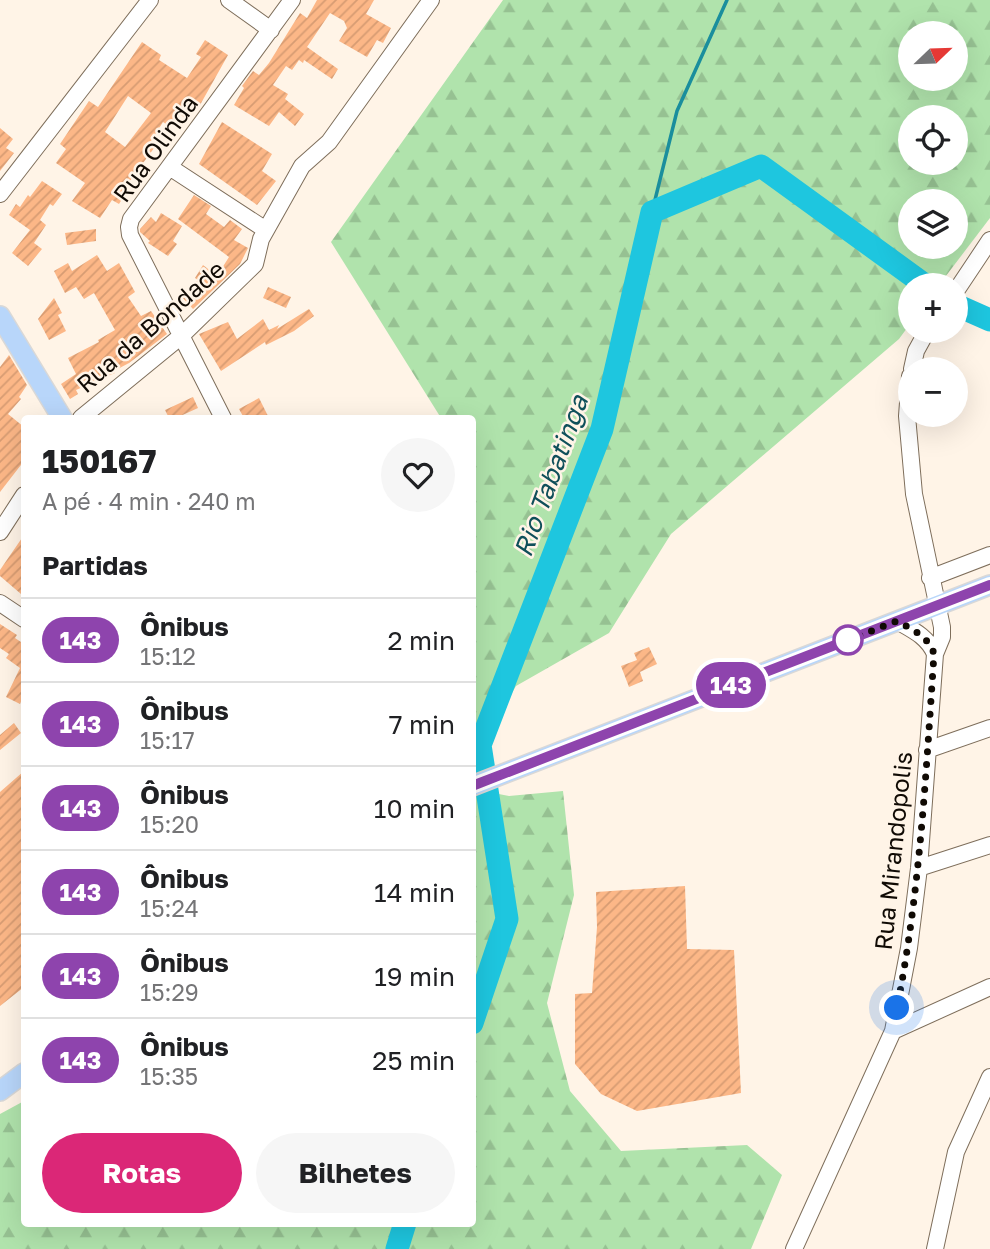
<!DOCTYPE html>
<html lang="pt">
<meta charset="utf-8">
<style>
body{margin:0;font-family:"Golos Text",sans-serif;background:#f6f6f6;color:#202124;height:100vh;display:flex;flex-direction:column;font-size:26px;white-space:nowrap}
*{box-sizing:border-box;margin:0}
p{font-size:23px;color:#757577}
.icon{flex:none;width:38px;height:38px;fill:none;stroke:currentColor;stroke-width:2;stroke-linecap:round;stroke-linejoin:round}
.map{position:relative;flex:1;overflow:hidden}
.panel{position:absolute;left:21px;top:415px;width:455px;height:812px;display:flex;flex-direction:column;background:#fff;border-radius:7px;box-shadow:0 7px 28px #0002}
.panel>*{flex:none}
.badge{padding:0 14px;border-radius:23px;font-size:24px;line-height:46px}
.needle{width:46px;rotate:67deg}
.fabs{position:absolute;left:898px;top:21px;display:grid;gap:14px}
.fabs a{display:grid;place-items:center;width:70px;height:70px;border-radius:50%;background:#fff;box-shadow:0 7px 28px #0002;font-size:35px}
.you{position:absolute;width:35px;height:35px;margin:-18px;border:5px solid #fff;border-radius:50%;background:#1a73e8;box-shadow:0 0 0 10px #1a73e833}
.map>.badge{position:absolute;translate:-50% -50%;box-shadow:0 0 0 4px #fff}
h2{padding:0 21px;font-size:26px;line-height:63px}
.round{display:grid;place-items:center;flex:none;width:74px;height:74px;border-radius:37px;background:#f6f6f6}
.head{display:flex;align-items:center;justify-content:space-between;height:119px;padding:0 21px}
h1{font-size:33px;font-weight:700;line-height:52px}
.cta{display:flex;gap:14px;margin-top:auto;padding:14px 21px}
.cta a{flex:1;height:80px;border-radius:42px;background:#db2777;color:#fff;font-size:28px;font-weight:700;line-height:80px;text-align:center}
.cta a+a{background:#f6f6f6;color:#202124}
ul{padding:0;list-style:none}
li{display:flex;align-items:center;gap:21px;height:84px;padding:0 21px;border-top:2px solid #e0e0e0}
li div{flex:1}
li b{display:block;font-size:26px}
li em{font-style:normal}
li .badge{min-width:77px;font-weight:700;text-align:center}
.map>svg:first-child{display:block}
.forest{fill:url(#forest-firs);fill-rule:evenodd}
.lines{fill:none;stroke-linecap:round;stroke-linejoin:round}
.stream{stroke:#1a8e9d;stroke-width:3.5}
.river{stroke:#1ec6df;stroke-width:23}
.building{fill:url(#building-hatch);fill-rule:evenodd}
.minor-casing{stroke:#7e6e5b;stroke-width:18}
.major-casing{stroke:#d9d8d7;stroke-width:22}
.minor{stroke:#fff;stroke-width:16}
.major{stroke:#b8d6fa;stroke-width:19}
.line-casing{stroke:#fff;stroke-width:16}
.line{stroke:#8e44ad;stroke-width:10}
.walk{stroke:#100a04;stroke-width:7;stroke-dasharray:0 12.6}
.stop-dot{fill:#fff;stroke:#8e44ad;stroke-width:3.5}
.labels{text-anchor:middle;stroke-width:5;stroke-linejoin:round;paint-order:stroke}
.street-label{font-size:24px;fill:#100a04;stroke:#fff4e7}
.water-label{font-size:26px;font-style:italic;fill:#0f4f5a;stroke:#fff4e7}
</style>
<div class="map">
<svg width="990" height="1249" viewBox="0 0 990 1249">
<defs>
<pattern id="forest-firs" width="22" height="20" patternUnits="userSpaceOnUse" patternTransform="scale(1.75)"><rect width="22" height="20" fill="#b0e3ac"/><path d="M5 1l3.5 6h-7zM16 11l3.5 6h-7z" fill="#96c192"/></pattern>
<pattern id="building-hatch" width="6" height="6" patternUnits="userSpaceOnUse" patternTransform="scale(1.75)"><rect width="6" height="6" fill="#fcb787"/><path d="M-1 1l2-2M0 6l6-6M5 7l2-2" fill="none" stroke="#d79c73"/></pattern>
</defs>
<rect width="100%" height="100%" fill="#fff4e7"/>
<path class="forest" d="M503,0H990V218L939,285H910V324L899,339L671,534L609,633L516,686L473,757L472,418H441L331,242ZM910,33H956V79H910ZM910,117H956V163H910ZM910,201H956V247H910Z
M473,789L509,796L563,791L574,895L547,1003L570,1091L621,1151L747,1145L782,1175L751,1249H0V1114L24,1101V1223H472Z"/>
<g class="lines">
<path class="stream" d="M652,212L677,111L727,0"/>
<path class="river" d="M956,305L990,320
M472,1023L507,919L480,745L602,429L652,212L761,166L925,285
M397,1249L405,1223"/>
</g>
<path class="building" d="M317,0H374L366,14L391,28L383,43L377,40L367,57L339,41L347,28L344,21L330,13L307,47L338,69L332,79L304,60L303,63L299,60L292,70L286,66L273,85L288,94L285,99L304,114L295,126L279,112L269,126L234,105L244,88L242,86L253,71L259,75L269,63L300,13L307,18Z
M205,40L228,55L200,105L187,120L179,113L169,126L163,122L151,141L157,144L124,189L127,191L119,204L112,200L100,218L72,201L85,183L56,163L66,149L60,144L89,101L98,107L142,42L161,55L159,60L187,78L201,57L196,54ZM128,96L151,113L125,147L105,132Z
M222,122L272,154L262,171L276,181L257,205L199,164Z
M0,128L13,139L6,148L14,153L0,171Z
M42,181L62,194L53,206L50,204L40,220L46,225L34,243L42,249L28,266L12,253L30,230L9,215L16,204L20,207L28,195L30,197Z
M194,195L211,206L206,214L224,227L230,220L242,229L234,240L248,248L240,264L193,309L182,297L198,280L195,278L203,265L217,276L229,257L178,219Z
M161,213L182,226L173,241L177,244L168,256L148,243L150,241L140,232V229L151,217L156,222Z
M96,229V241L67,245L65,233Z
M97,255L107,271L119,263L135,292L128,297L141,316L151,311L167,334L129,363L114,371L115,373L76,390L78,394L70,399L61,384L76,374L68,358L99,342L98,340L115,330L94,293L84,299L76,287L65,293L54,271L68,263L72,271Z
M268,287L291,297L286,308L263,298Z
M54,298L62,313L58,315L66,331L49,340L38,319Z
M309,309L314,316L294,331L266,345L265,342L221,371L199,334L228,322L237,339L263,319L269,330L279,325L277,329Z
M9,355L27,385L19,397L21,399L8,414L24,427V461L0,492V367Z
M193,397L198,408L176,418H169L165,410Z
M259,398L269,418H244L239,409Z
M24,535V588L21,594L0,576V570Z
M0,624L17,635L15,638L24,644V694L20,704L6,697L20,668L6,658L9,654L0,648Z
M649,647L657,664L640,672L643,681L629,687L621,666L637,660L634,653Z
M14,723L21,733L0,750V735Z
M24,771V987L0,1006V792Z
M685,886L687,949L734,950L741,1093L637,1111L601,1094L575,1064V994L592,993L597,927L596,892Z"/>
<g class="lines">
<g class="minor-casing">
<path id="minor" d="M229,0L271,30
M171,168L266,230
M0,194L150,0
M956,291L990,240
M912,369L916,351L927,331
M81,418L180,337L255,264L261,239L302,166L329,142L431,0
M223,418L130,235L129,227L131,219L292,0
M0,532L24,495
M930,578L990,555
M0,603L24,619
M897,621C913,630 928,637 935,654
M927,750L990,728
M919,868L990,845
M893,1031L990,987
M794,1249L893,1031L909,948L919,868L935,654L942,637V627L914,494L907,416L910,376
M935,1249L956,1152L990,1077"/>
</g>
<g class="major-casing">
<path id="major" d="M0,316L62,418
M472,786L990,585
M0,1091L24,1073"/>
</g>
<use href="#minor" class="minor"/>
<use href="#major" class="major"/>
</g>
<g class="lines">
<g class="line-casing">
<path id="line" d="M472,786L990,585"/>
</g>
<use href="#line" class="line"/>
<path class="walk" d="M848,640L897,621C913,630 929,637 934,654C926,773 920,891 897,1008"/>
</g>
<circle class="stop-dot" cx="848" cy="640" r="14"/>
<g class="labels">
<g class="street-label">
<text transform="translate(156 149) rotate(-54)" y="8">Rua Olinda</text>
<text transform="translate(151 327) rotate(-41)" y="8">Rua da Bondade</text>
<text transform="translate(894 851) rotate(-84)" y="8">Rua Mirandopolis</text>
</g>
<g class="water-label">
<text transform="translate(551 476) rotate(-70)" y="9">Rio Tabatinga</text>
</g>
</g>
</svg>
<div class="fabs">
<a><svg class="needle" viewBox="-14 -14 28 28"><path d="M0-13l5 13h-10z" fill="#e53935"/><path d="M0 13l5-13h-10z" fill="#757577"/></svg></a>
<a><svg class="icon" aria-label="locate" viewBox="0 0 24 24"><circle cx="12" cy="12" r="6"/><path d="M12 2v4M12 18v4M2 12h4M18 12h4"/></svg></a>
<a><svg class="icon" aria-label="layers" viewBox="0 0 24 24"><path d="M12 4l9 5-9 5-9-5zM3 14l9 5 9-5"/></svg></a>
<a>+</a>
<a>−</a>
</div>
<div class="you" style="left:897px;top:1008px"></div>
<b class="badge" style="left:731px;top:685px;background:#8e44ad;color:#fff">143</b>
<section class="panel">
<div class="head"><div><h1>150167</h1><p>A pé · 4 min · 240 m</p></div><a class="round"><svg class="icon" aria-label="heart" viewBox="0 0 24 24"><path d="M12 20l-8-8c-3-5 5-10 8-4 3-6 11-1 8 4z"/></svg></a></div>
<h2>Partidas</h2>
<ul>
<li><span class="badge" style="background:#8e44ad;color:#fff">143</span><div><b>Ônibus</b><p>15:12</p></div><em>2 min</em></li>
<li><span class="badge" style="background:#8e44ad;color:#fff">143</span><div><b>Ônibus</b><p>15:17</p></div><em>7 min</em></li>
<li><span class="badge" style="background:#8e44ad;color:#fff">143</span><div><b>Ônibus</b><p>15:20</p></div><em>10 min</em></li>
<li><span class="badge" style="background:#8e44ad;color:#fff">143</span><div><b>Ônibus</b><p>15:24</p></div><em>14 min</em></li>
<li><span class="badge" style="background:#8e44ad;color:#fff">143</span><div><b>Ônibus</b><p>15:29</p></div><em>19 min</em></li>
<li><span class="badge" style="background:#8e44ad;color:#fff">143</span><div><b>Ônibus</b><p>15:35</p></div><em>25 min</em></li>
</ul>
<div class="cta"><a>Rotas</a><a>Bilhetes</a></div>
</section>
</div>
